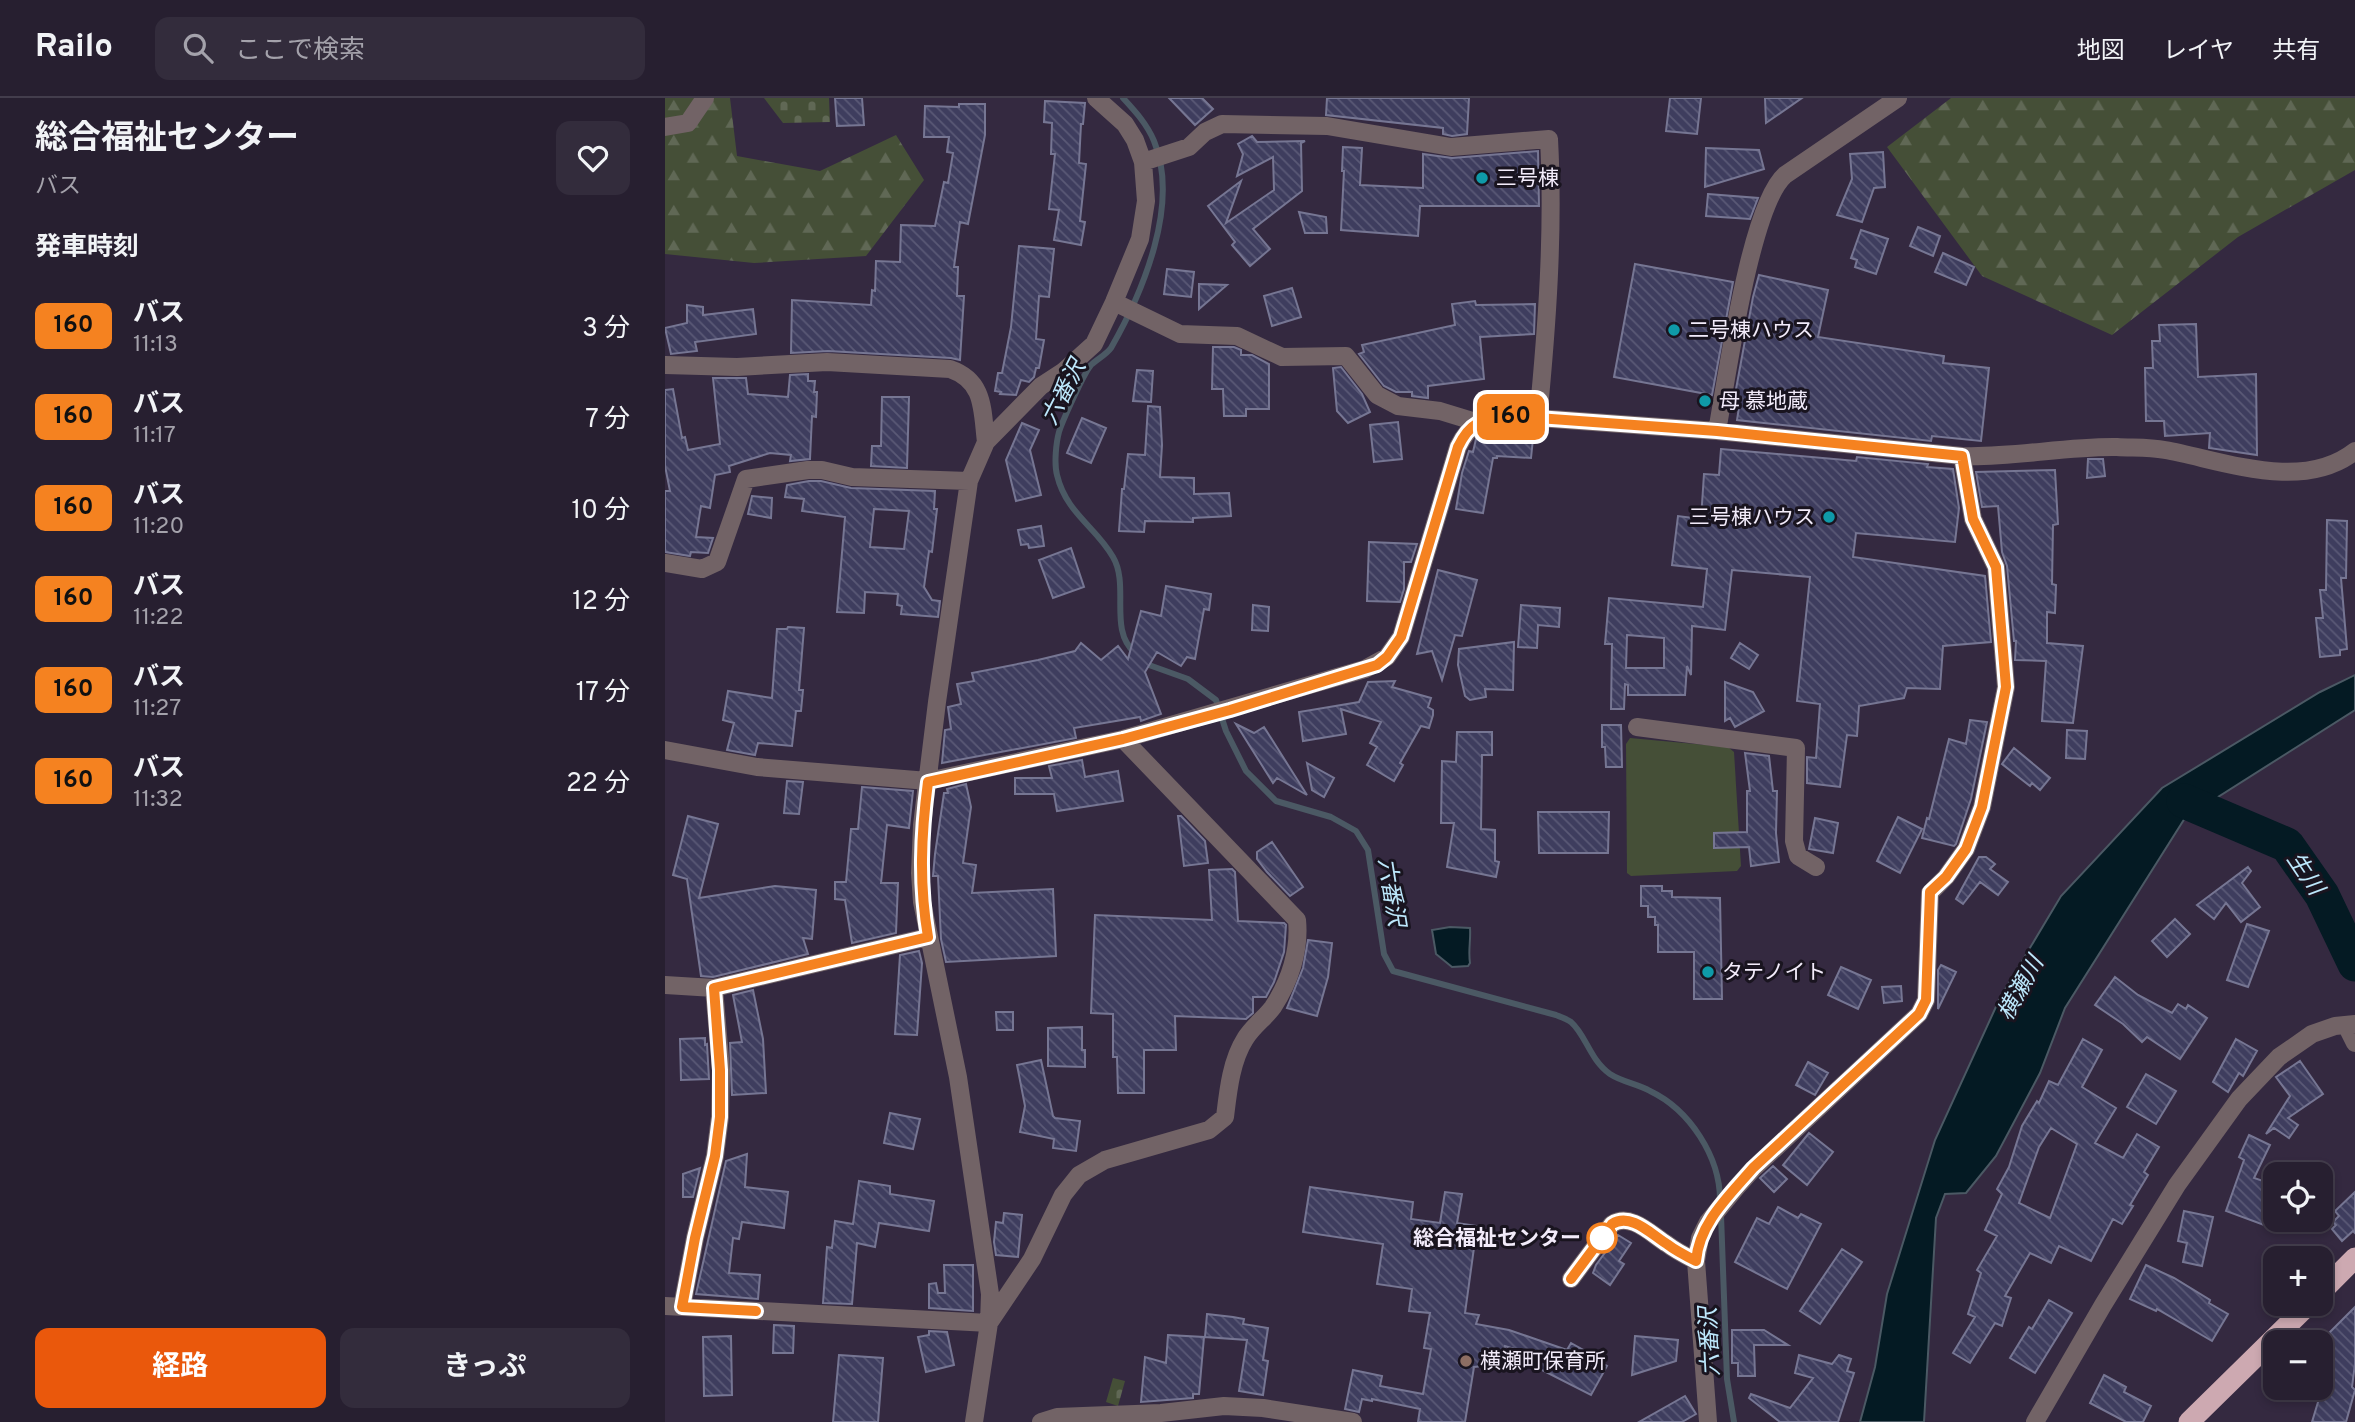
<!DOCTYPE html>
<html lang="ja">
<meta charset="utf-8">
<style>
body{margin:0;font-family:Overpass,"Noto Sans JP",sans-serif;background:#332c3c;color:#f1f3f6;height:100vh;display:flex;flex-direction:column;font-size:26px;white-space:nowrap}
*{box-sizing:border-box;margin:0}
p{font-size:23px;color:#a4a2ab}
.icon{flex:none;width:38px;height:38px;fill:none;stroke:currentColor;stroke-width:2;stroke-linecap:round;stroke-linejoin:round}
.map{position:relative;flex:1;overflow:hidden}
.sheet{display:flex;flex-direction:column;background:#271f30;width:665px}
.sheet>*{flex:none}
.badge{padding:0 14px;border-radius:10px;font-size:24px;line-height:46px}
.fabs{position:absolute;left:1598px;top:1064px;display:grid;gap:14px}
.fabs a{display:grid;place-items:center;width:70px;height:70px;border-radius:14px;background:#271f30;box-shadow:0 4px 10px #0003,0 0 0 2px #433d4c;font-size:35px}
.map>.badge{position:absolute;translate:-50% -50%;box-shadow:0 0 0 4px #fff}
h2{padding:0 35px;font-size:26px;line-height:63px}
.round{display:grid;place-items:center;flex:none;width:74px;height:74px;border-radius:14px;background:#332c3c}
.headline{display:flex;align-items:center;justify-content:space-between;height:119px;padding:0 35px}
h1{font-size:33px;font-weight:700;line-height:52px}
.button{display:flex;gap:14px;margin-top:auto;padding:14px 35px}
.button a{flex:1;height:80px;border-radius:14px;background:#ea580c;color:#fff;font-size:28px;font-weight:700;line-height:80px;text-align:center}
.button a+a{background:#332c3c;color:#f1f3f6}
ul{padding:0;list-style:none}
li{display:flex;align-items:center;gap:21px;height:91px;padding:0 35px}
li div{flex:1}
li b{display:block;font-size:26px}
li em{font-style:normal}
li .badge{min-width:77px;font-weight:700;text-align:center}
header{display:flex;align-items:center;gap:42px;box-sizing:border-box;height:98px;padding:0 35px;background:#271f30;border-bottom:2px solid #433d4c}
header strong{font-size:33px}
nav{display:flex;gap:38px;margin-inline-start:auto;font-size:24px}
.search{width:490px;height:63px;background:#332c3c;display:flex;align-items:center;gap:18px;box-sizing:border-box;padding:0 24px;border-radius:14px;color:#a4a2ab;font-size:26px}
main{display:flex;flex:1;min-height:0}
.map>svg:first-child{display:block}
.forest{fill:url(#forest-firs)}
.cemetery{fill:url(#cemetery-stones)}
.park{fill:#454f37}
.water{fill:#041a23;stroke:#4b5964;stroke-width:2}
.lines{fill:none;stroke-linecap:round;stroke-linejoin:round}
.stream{stroke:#4b5964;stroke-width:6}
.river{stroke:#041a23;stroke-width:35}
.building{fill:url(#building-back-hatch);stroke:#767693;stroke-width:2;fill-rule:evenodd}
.street{stroke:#726366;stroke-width:18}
.highway{stroke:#cda9b1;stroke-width:21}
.line-casing{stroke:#fff;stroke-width:16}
.line{stroke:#f58220;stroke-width:10}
.culture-dot{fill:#0f9aa8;stroke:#19141f;stroke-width:2.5}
.stop-dot{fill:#fff;stroke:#f58220;stroke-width:3.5}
.education-dot{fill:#8d6e63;stroke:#19141f;stroke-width:2.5}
.labels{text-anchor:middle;stroke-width:6;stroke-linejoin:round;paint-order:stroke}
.poi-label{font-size:21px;fill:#f2ebfa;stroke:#19141f;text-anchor:start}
.stop-label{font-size:21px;font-weight:bold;fill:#f2ebfa;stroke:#19141f;text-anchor:end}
.water-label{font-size:23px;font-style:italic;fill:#bde8fc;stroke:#19141f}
</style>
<header>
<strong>Railo</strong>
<div class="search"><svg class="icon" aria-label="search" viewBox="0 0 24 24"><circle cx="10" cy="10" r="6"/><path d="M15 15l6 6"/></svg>ここで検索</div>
<nav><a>地図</a><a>レイヤ</a><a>共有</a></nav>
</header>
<main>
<section class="sheet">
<div class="headline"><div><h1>総合福祉センター</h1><p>バス</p></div><a class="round"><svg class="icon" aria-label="heart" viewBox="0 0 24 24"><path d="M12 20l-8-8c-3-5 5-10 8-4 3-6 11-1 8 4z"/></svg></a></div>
<h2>発車時刻</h2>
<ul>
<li><span class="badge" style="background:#f58220;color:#111">160</span><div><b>バス</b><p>11:13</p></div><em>3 分</em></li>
<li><span class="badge" style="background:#f58220;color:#111">160</span><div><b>バス</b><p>11:17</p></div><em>7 分</em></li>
<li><span class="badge" style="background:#f58220;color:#111">160</span><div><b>バス</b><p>11:20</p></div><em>10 分</em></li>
<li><span class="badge" style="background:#f58220;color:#111">160</span><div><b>バス</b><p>11:22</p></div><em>12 分</em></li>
<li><span class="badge" style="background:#f58220;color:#111">160</span><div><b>バス</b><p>11:27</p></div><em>17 分</em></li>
<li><span class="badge" style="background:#f58220;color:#111">160</span><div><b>バス</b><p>11:32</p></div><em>22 分</em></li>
</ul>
<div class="button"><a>経路</a><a>きっぷ</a></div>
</section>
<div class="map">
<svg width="1690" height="1324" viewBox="0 0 1690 1324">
<defs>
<pattern id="forest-firs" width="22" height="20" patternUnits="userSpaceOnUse" patternTransform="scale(1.75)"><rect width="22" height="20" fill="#454f37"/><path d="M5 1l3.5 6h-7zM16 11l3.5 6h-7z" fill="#606855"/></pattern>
<pattern id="cemetery-stones" width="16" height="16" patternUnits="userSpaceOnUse" patternTransform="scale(1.75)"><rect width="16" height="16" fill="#454f37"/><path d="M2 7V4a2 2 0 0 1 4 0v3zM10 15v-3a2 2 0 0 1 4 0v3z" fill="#606855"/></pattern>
<pattern id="building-back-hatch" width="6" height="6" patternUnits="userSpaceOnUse" patternTransform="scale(1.75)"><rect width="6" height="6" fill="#3e3d5e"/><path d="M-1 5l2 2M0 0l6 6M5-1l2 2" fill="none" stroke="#5a5976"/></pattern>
</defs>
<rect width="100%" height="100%" fill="#342940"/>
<path class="forest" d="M0,0H65L72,58L155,73L231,37L259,82L201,158L89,165L0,156Z
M1286,0H1690V72L1573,139L1447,237L1317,178L1222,49Z"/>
<path class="cemetery" d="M99,0H164L165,24L118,25Z
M448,1280L460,1283L453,1308L441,1304Z"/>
<path class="park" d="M965,640L1063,649L1069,654L1076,768L1072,773L966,778L962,775L961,646Z"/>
<path class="water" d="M1690,577V612L1520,720L1400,910L1375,975L1331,1058L1301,1095L1280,1096L1271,1120L1259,1324H1195L1210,1269L1222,1196L1270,1042L1335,900L1396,798L1497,690L1655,594Z
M785,829L805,830C806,842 803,852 805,865L803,868L787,869L771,856L767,832Z"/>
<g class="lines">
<path class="stream" d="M458,0C470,13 482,26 489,43C515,106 478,194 446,250C441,257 432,261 426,267C419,275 397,324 394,334C391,345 389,366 392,377C401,415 431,429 448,459C465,488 443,532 470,555
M478,563L484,567L523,581L551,602L561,633L581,673L611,703L666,719L691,733L703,752L719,856L728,873L891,917C896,919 902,921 906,924C921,937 925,962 945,976C957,984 973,986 985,993C1025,1012 1055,1059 1055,1102
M1056,1117L1062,1281L1069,1324"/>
<path class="river" d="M1519,703L1622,747L1657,797L1690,866"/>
</g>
<path class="building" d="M170,0H197L199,27L172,28Z
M504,0H537L548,11L530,27Z
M662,0H804L802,36L787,38L778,36V30L661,17Z
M1005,0H1036L1032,36L1001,33Z
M1100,0H1137L1101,25Z
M380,3L420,5L418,26H416L414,65L421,66L415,123L420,124L416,147L389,142L394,112L384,111L390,56H386L387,25L379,24Z
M294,6H320V37L303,126L295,124L289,169H293L292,198H299L295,262L286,260L163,253L126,255L127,202L206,207L207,192L210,193L211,163L235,164L236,127L270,128L279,84L283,85L288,55L282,54L284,39H259L260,8L294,9Z
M587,38L592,44L640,43L636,45L637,93L588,131L605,151L585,168L567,147L570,144L543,108L576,83L561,125L609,92L608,59L572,78L578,56L573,46Z
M678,49L697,50L695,87L758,90V56L787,60L873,53L874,108H755L753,138L676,132L679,73H677Z
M1041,50L1094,52L1099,71L1040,89Z
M1218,54L1220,89L1209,90L1197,124L1172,117L1187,81L1185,56Z
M1043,96L1093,100L1085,121L1041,118Z
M634,114L661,119L662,135H640Z
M1253,129L1275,138L1268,158L1245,148Z
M1196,132L1223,141L1211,176L1190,169L1192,162L1186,160Z
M354,148L389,151L384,199L374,198L371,241L379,242L374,270H371L369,279L364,284L356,282L351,297L335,296L336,294L330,293L333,275H337L346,229Z
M1278,155L1309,169L1301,187L1270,174Z
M970,166L1068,184L1047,297L949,279Z
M502,171L529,174L526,199L499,196Z
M1094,177L1163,192L1153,239L1279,258L1278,265L1324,270L1316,343L1267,338L1266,343L1072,322L1075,303L1069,302L1088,199Z
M534,186L562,187L534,211Z
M627,190L636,219L607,228L599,198Z
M810,203L811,207L870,206L869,236L815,239L819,281L763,288V300L747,298V294H731L719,288L694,256L699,254L697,247L790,227L787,206Z
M22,207L38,209V217L88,211L91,236L30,244L32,253L6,256L0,230L22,225Z
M1531,226L1533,279L1591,276L1592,357L1544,350L1545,335L1500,338L1499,323H1481L1480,270H1488L1487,243H1495L1494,227Z
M548,249H569L576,252V257H587L604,266V311H581V318H559L558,291H547Z
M676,269L697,296L705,314L683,325L672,313L668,270Z
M472,272L488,273L486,304L468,303Z
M143,276V283H150L149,294H152L151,319L147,318L145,361L125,363L126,357L105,355L64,368L65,374L50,377L45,410L36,408L31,439L48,440L43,455L26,454L25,458L0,454V393H5L0,368V292L8,291L17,340L20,339L23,352L55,346L48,280H81L83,296L123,299L125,277Z
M217,299H244L242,370L206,368L207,348H216Z
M483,308L495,309L497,347L495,379L529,380V396L564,395L566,418L528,420V424L480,423L479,434L454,433L457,391H459L463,356L480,357Z
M417,320L441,330L426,365L402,355Z
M733,324L737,361L709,364L705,327Z
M357,325L374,332L365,352L376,397L351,403L341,362Z
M852,330L869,331L866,360L832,358V360H828L818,415L791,411L797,375L804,353L808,354L811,341L828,332L852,337Z
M1056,351L1191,363L1192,359L1263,366L1262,369L1288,371L1294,410L1290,444L1191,435L1188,459L1320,478L1326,544L1278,548L1275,591L1242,590L1239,600L1194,608L1192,638L1182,637L1175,689L1142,685V659L1151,660L1155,606L1132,603L1145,479L1067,472L1060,532L1027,528L1026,577L1022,568L1020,597H963V587L960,586L959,611H946L947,546H940L944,500L1038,509L1042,471L1007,467L1013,418L1036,421L1039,376L1054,377ZM962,537L999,540V570H961Z
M1423,361H1438L1440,378L1422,380Z
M1390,372L1393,426L1388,427L1387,486L1391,487L1390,515L1382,514V545L1418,548L1408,625L1377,623L1381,563L1350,562L1351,543H1349L1342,468L1337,454L1333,408L1317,409L1311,374Z
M144,383H156L186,390L270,393L269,411H272L267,454L264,453L259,489L267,502L275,503L273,519L236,516L237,508L232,507L233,496L200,494L199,515L172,514L180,419L137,413L139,401L120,399L122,387ZM209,411L244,413L239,451L205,449Z
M87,398L107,400L106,420L83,416Z
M1662,422L1682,423L1681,480H1676L1682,551L1675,552V557L1655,559L1651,520H1658L1655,492H1661Z
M376,428L379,448L364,450L363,446L356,447L353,432Z
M704,444L752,446L746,464H739V491L735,504L702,503Z
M406,450L419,489L388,500L374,462Z
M773,472L812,482L797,538L790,537L777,582L767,553L752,556Z
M501,488L546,496L544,512L539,511L530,561L522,559L516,568L492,554L480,574L496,616L476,623L475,619L409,630L411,640L277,665L280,632L286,631L283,609L296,606L292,586L309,583L307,575L373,562L410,553L416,545L436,562L453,548L463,561L476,513L496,518Z
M588,507L604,509L603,533L587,532Z
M856,507L895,510L894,529L873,527L872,550L853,549Z
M123,529L139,530L134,592H138L136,613H131L127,648L93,645L90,657L62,652L69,625L58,622L63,593L107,600L112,531H122Z
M849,544L848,592L820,591L821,599L805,602L800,598L793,567L794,551Z
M1075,545L1093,557L1084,571L1066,560Z
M730,583L727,589L766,600L763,609L768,612V617L764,630L756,628L735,665L738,667L729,683L702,667L712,649L705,645L716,624L676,611L681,636L638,643L634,614L694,604L703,584Z
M1060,584L1088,594L1099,613L1070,629L1065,620L1060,623Z
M1305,622L1322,624L1306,701L1291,746L1289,748L1257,740L1262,720L1264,721L1284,641L1301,646Z
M571,626L589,635L599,629L642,697L612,680L608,685Z
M937,627H956L957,669H941L940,649H937Z
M1402,632L1422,633L1420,661L1401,660Z
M792,634H827V657H817L816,731L830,732V763L834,764L831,779L782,769L789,725H776L777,663L791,664Z
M1349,650L1385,680L1375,692L1367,685L1365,688L1337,666Z
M1080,655L1104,658L1108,693H1112L1111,735L1114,764L1086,768L1084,749L1049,750V735L1082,734V693H1085Z
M417,662L420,679L453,673L458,703L392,713L389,696H350V680H387L384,668Z
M642,665L669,680L659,699L647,692Z
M122,683L138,684L134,716L119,715Z
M301,686L306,709L298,765L311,767L307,795L388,791L391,858L281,864L276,841L273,778H268L270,756L279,695H283L282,691Z
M197,689L248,693L244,730L222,727L216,785H233L231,835L187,845L180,802L170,801V784H181L186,731H193Z
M873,714H944L943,755H874Z
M23,718L53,726L34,800L110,788L151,792L147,841L138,840L143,856L48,879L36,878L22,781L8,777Z
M513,718H516L540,743L543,765L519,768Z
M1233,719L1257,731L1235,775L1212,763Z
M1150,720L1173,725L1168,755L1144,751Z
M607,744L638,789L625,798L602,774L592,761V754Z
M1314,759H1321L1330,766L1325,771L1343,784L1333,797L1315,784L1298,806L1291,801Z
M1583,769L1586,773L1577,785L1595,809L1576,824L1561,805L1549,821L1532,807Z
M567,771L570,774L573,823L619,825L621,827L619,854L609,884L601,899H588V915L581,921L510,918L511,952H479V995H453L452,959H448V916L426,915L430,817L547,822L544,772Z
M976,788H997V793H1007V799L1055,800L1057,901H1029V854H993V827H990V819H983V808H976Z
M1510,821L1525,836L1502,859L1487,843Z
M1582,826L1604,833L1583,889L1562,882Z
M643,842L667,845L663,879L652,918L622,910L638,870Z
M254,853L257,865L252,937L230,936L235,857Z
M1276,867L1291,874L1273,911V872Z
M1176,869L1206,882L1193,911L1163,897Z
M1450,879L1473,897L1507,915L1513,906L1521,911L1523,907L1542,920L1515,961L1482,939L1477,944L1458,926L1430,907Z
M1236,888L1237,903L1219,905L1217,889Z
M88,892L98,941L101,995L67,997L65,945L77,944L68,897Z
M331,914H348V932H332Z
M417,929V952H420V969L383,968V930Z
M40,940V947L42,946L44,981L16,982L15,941Z
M1418,941L1437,952L1417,989L1451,1010L1430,1045L1458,1060L1472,1036L1494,1049L1479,1074L1483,1077L1465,1107L1468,1108L1457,1126L1448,1121L1426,1163L1394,1148L1386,1165L1365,1155L1340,1198L1346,1200L1337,1228L1330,1225L1305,1265L1288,1255L1310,1219L1303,1216L1316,1175L1312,1172L1332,1138L1320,1132L1337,1096L1332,1091L1344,1069L1357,1028L1372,1003L1374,1005L1384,983L1393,987ZM1386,1030L1412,1046L1385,1120L1354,1105L1374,1049Z
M1571,941L1592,953L1578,978L1574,975L1563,994L1548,984Z
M376,962L388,1018L390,1020L415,1023L411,1053L388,1050L389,1041L355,1034L360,1008L352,967Z
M1635,963L1658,996L1623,1020L1633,1027L1624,1040L1609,1030L1601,1036L1625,998L1611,979Z
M1143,964L1163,975L1150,997L1131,987Z
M1481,976L1511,993L1491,1026L1462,1009Z
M225,1015L255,1021L248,1051L219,1045Z
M1144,1035L1168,1054L1142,1087L1118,1067Z
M1584,1037L1605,1047L1589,1080L1610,1087V1131L1561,1113L1579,1062L1574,1059Z
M82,1056L80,1089L123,1094L119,1130L77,1124L74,1141L68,1140L64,1175L95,1177L93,1201L31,1196L61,1063Z
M1108,1068L1122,1081L1109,1094L1095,1080Z
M35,1070L28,1099H18V1076Z
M194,1083L225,1088V1096L269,1103L264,1133L214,1125L210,1149L192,1145L187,1206L158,1205L162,1149L167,1150L170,1123L188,1126Z
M645,1089L748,1104L746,1121L775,1125L780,1094L797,1096L792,1125L812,1128L800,1215L814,1217L811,1226L844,1232L902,1252L906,1245L920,1253L919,1255L942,1268L926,1297L871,1269L875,1259L840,1248L839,1253L821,1250L818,1268L809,1269L800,1324H753L755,1311L707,1301V1303L697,1301L694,1314L680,1311L688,1272L717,1278L715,1288L758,1296L766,1251L759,1250L765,1215L744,1213L747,1191L712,1186L718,1146L638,1134Z
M1690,1094V1135L1688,1133L1677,1143L1667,1131L1671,1127L1668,1124L1674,1118L1670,1113Z
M1113,1109L1133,1120L1136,1116L1156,1126L1122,1191L1070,1164L1092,1120L1104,1126Z
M1519,1113L1548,1119L1537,1168L1518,1164L1522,1145L1513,1143Z
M339,1115L357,1117L353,1159L331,1157L329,1144L331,1124L338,1125Z
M953,1137L966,1145L954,1163L959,1166L945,1187L928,1175L931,1167Z
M1177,1151L1197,1164L1155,1226L1135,1213Z
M279,1167H308V1213L264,1210V1186L271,1185L273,1195H280Z
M1481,1167L1509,1180L1545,1202L1544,1205L1563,1216L1547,1243L1492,1211L1491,1213L1465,1201Z
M1384,1202L1407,1215L1370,1275L1345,1260L1364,1229L1367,1231Z
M1690,1209V1266L1687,1289L1690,1292L1681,1324H1647L1663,1271L1659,1270L1665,1234Z
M542,1216L568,1219L579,1221L578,1226L603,1230L598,1262L603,1263L598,1297L574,1293L582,1242L540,1239Z
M109,1227L129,1228L128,1255H108Z
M1067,1232H1099L1123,1247H1089L1090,1278H1073V1265H1067Z
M264,1233L282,1234L289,1267L261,1274L253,1239L264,1237Z
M503,1237L539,1239L534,1296H528V1300L476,1304L480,1259L501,1265Z
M66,1238L67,1297L39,1298L38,1239Z
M970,1238L1013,1242L1011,1263L967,1277Z
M174,1257L218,1260L213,1324H168Z
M1134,1257L1167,1266L1174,1257L1186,1261L1182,1273L1189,1275L1173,1324H1115L1084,1300L1086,1296L1125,1310L1148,1280L1130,1275Z
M1439,1277L1461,1289L1459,1294L1486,1308L1478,1324H1461L1425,1305Z
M1020,1298L1031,1316L1017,1324H974Z"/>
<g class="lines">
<path class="street" d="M0,29L23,25L40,0
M478,64L524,49L540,34L557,26L662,28L786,49L884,41C889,134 882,228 873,321
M449,204L515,236L572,238L617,259L681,258L712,297L733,308L775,313L811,324
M0,267L72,269L162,264L285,271C320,283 317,312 321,344
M1052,333C1062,280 1085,108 1120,77L1233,0
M0,465L37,471L52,464L81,381L143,372H157L187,379L304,383
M972,629L1131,650L1129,743L1133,758L1151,769
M0,652L92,669L263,683L458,641L700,571L722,559L736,539L793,349C806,323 817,322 845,318L1052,333L1297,358C1349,360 1400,348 1452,349C1467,350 1484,349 1500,352C1557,362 1637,395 1690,353
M0,887L49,890L263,839
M1681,927L1690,945
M906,1181L947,1126C966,1114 987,1137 1002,1146C1011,1153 1021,1158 1031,1163
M0,1208L324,1225
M17,1209L30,1140L50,1058L55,1019L56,972L49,890
M324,1225L367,1161L398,1097L414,1077L440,1062L544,1032L560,1019C563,994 566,963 580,941C587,929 600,920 608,909C625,883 635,852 632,822L458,641
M309,1324L324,1225L325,1196L293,979L257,804L255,775L257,727L272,604L304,383L321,344L376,288L399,273L429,246L449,204L475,141L481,103L478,64L470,42L460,26L431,0
M376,1324L392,1319L496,1315L559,1308L598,1310L688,1324
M1043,1324L1031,1163L1035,1140L1043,1124L1071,1090L1088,1071L1254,916L1261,902L1265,795L1281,779L1301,751L1317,709L1341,589L1331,469L1308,421L1297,358
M1370,1324L1438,1207L1512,1087L1574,1001L1614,959L1647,936L1670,928L1690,926"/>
<path class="highway" d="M1656,1194L1690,1160
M1524,1324L1644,1206"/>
</g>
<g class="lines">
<g class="line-casing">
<path id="line" d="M91,1213L17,1209L30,1140L50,1058L55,1019V972L49,890L263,839C254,786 256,737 263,684L458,641L565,612L712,567L722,559L736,539L793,349C806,322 817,322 845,318L1052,333L1297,358L1308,421L1331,469L1341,589L1317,709L1301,751L1281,779L1265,794L1261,902L1254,916L1088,1070C1064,1098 1034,1125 1031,1163C1021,1158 1011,1153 1002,1146C987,1137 966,1114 947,1126L906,1181"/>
</g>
<use href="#line" class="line"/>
</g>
<g class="culture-dot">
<circle cx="817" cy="80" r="7"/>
<circle cx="1009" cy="232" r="7"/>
<circle cx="1040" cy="303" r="7"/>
<circle cx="1164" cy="419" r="7"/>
<circle cx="1043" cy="874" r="7"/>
</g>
<circle class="stop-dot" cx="937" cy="1140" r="14"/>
<circle class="education-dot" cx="801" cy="1263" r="7"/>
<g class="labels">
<g class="poi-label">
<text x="831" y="87">三号棟</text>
<text x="1023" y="239">二号棟ハウス</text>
<text x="1054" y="310">母 慕地蔵</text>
<text x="1150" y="426" text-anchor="end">三号棟ハウス</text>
<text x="1057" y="881">タテノイト</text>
<text x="815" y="1270">横瀬町保育所</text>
</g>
<g class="stop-label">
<text x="916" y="1147">総合福祉センター</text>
</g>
<g class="water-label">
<text transform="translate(398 294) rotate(-63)" y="8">六番沢</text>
<text transform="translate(1641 775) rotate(56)" y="8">生川</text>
<text transform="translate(727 794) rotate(81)" y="8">六番沢</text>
<text transform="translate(1355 890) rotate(-61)" y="8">横瀬川</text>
<text transform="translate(1044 1244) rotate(-93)" y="8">六番沢</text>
</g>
</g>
</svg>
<div class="fabs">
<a><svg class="icon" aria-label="locate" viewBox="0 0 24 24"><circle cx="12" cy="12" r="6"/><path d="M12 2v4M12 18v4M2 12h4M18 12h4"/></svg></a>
<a>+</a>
<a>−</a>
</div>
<b class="badge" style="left:846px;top:319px;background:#f58220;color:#111">160</b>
</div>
</main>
